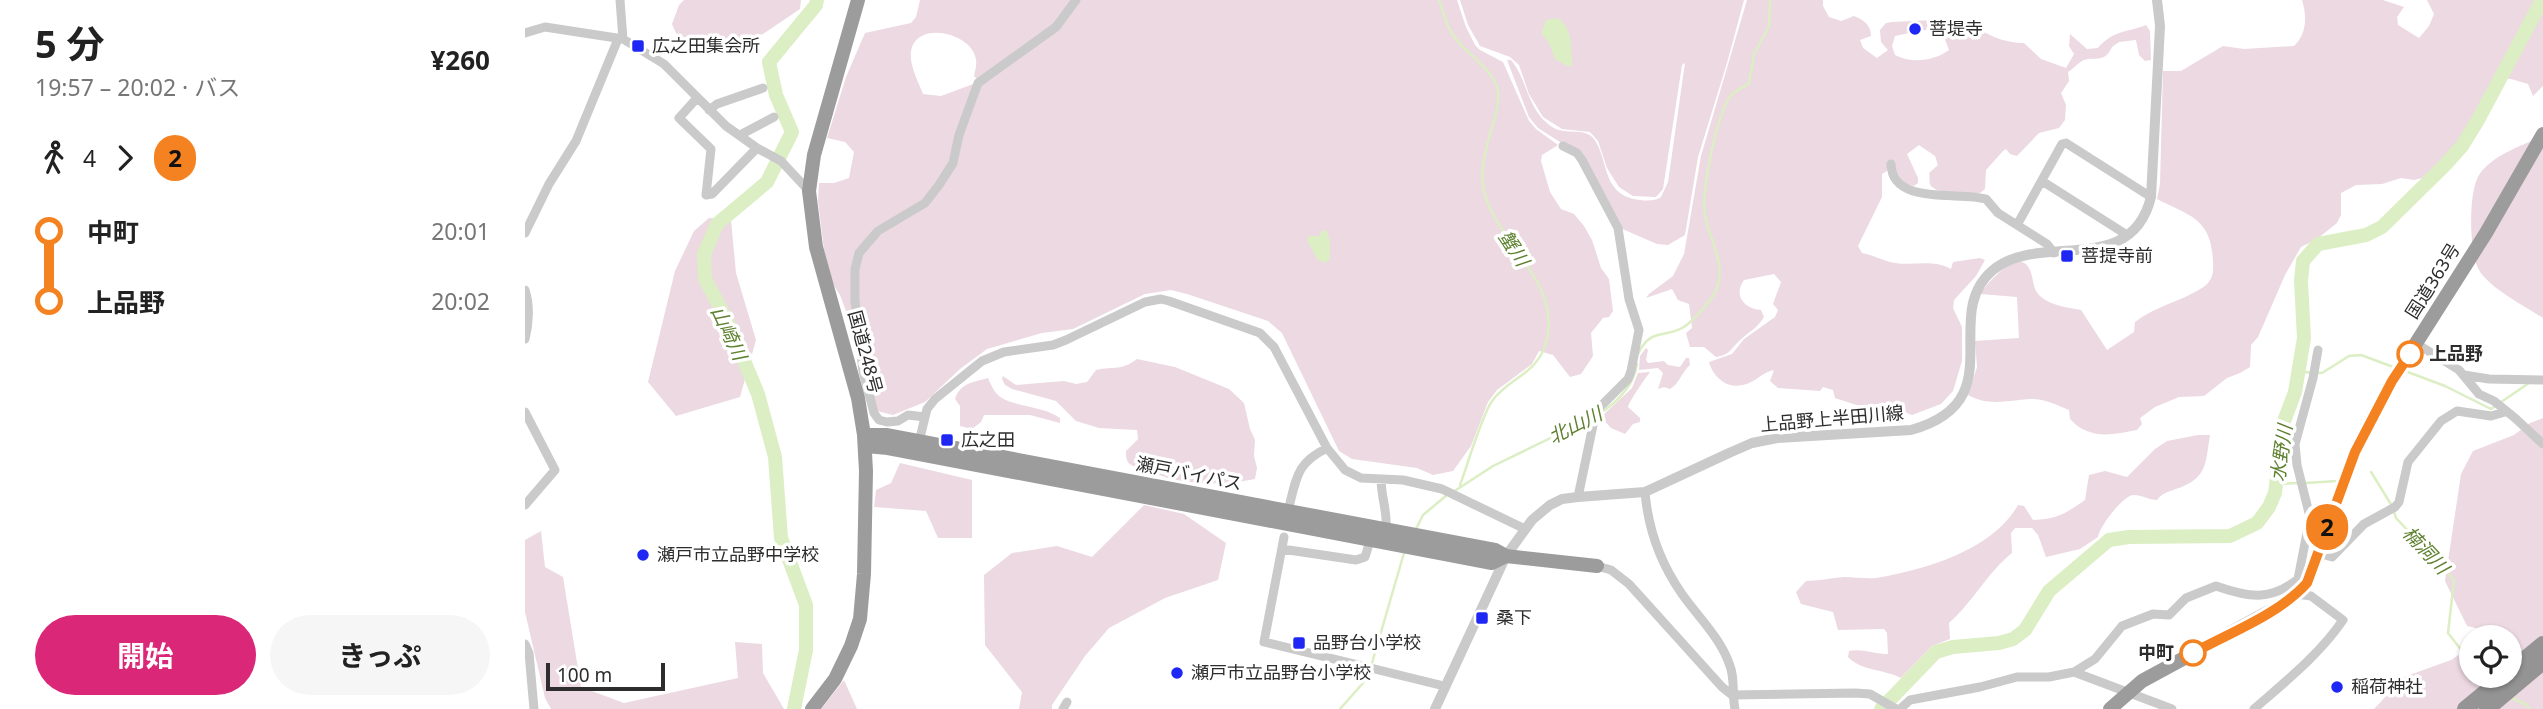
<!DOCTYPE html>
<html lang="ja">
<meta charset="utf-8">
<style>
body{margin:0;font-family:"Noto Sans","Noto Sans JP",sans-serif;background:#f6f6f6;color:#222;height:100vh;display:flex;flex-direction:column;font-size:26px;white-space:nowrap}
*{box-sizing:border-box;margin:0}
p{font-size:23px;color:#767676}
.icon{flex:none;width:38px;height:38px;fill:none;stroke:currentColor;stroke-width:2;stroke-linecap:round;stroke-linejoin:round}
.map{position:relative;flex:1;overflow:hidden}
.panel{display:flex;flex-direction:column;background:#fff;width:525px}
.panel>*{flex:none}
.badge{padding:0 14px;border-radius:23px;font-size:24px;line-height:46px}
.tools{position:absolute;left:1934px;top:625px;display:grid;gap:14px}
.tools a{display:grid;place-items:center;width:63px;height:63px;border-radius:50%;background:#fff;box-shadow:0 2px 5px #0004;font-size:35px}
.scale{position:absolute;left:21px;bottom:18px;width:119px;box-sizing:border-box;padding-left:7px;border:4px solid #2d2d2d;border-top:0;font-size:19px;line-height:24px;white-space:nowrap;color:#2d2d2d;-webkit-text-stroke:5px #fff;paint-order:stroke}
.map>.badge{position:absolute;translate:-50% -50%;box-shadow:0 0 0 4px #fff}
.legs{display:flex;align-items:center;gap:10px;height:77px;padding:0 35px;font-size:23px}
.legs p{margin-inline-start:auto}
.summary{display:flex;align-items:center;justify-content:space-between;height:119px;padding:0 35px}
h1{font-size:38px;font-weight:700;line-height:52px}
.primary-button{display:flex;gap:14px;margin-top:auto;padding:14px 35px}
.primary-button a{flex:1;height:80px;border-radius:42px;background:#db2777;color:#fff;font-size:28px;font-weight:700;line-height:80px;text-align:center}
.primary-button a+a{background:#f6f6f6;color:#222}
ul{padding:0 35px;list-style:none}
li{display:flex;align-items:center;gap:24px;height:70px;font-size:26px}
li i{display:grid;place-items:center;width:10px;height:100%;margin:0 9px;background:currentColor}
li i::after{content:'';width:18px;height:18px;margin:-9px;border:5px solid;border-radius:50%;background:#fff}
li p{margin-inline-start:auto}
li:first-child i{background:linear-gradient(#0000 50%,currentColor 0)}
li:last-child i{background:linear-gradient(currentColor 50%,#0000 0)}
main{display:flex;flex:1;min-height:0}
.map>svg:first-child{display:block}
.green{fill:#ecd9e2;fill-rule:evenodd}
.water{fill:#dceec3}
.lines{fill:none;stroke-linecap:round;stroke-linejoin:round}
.stream{stroke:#dceec3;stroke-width:2.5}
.river{stroke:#dceec3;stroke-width:14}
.minor{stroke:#cacaca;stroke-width:9}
.tertiary{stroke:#cacaca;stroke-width:10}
.trunk{stroke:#9c9c9c;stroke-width:14}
.motorway{stroke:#949494;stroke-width:16}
.line-1-casing{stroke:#fff;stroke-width:16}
.line-1{stroke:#f58220;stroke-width:10}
.poi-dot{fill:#1f27f4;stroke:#fff;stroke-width:2.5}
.stop-1-dot{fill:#fff;stroke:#f58220;stroke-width:3.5}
.labels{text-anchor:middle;stroke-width:7;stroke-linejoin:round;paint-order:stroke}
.poi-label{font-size:18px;fill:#2d2d2d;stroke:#fff;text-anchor:start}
.street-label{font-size:18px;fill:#2d2d2d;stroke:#fff}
.stop-label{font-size:18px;font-weight:bold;fill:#2d2d2d;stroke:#fff;text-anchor:start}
.water-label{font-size:19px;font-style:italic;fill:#5e812f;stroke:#fff}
</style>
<main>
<section class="panel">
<div class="summary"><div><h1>5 分</h1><p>19:57 – 20:02 · バス</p></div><b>¥260</b></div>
<div class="legs"><svg class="icon" aria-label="walk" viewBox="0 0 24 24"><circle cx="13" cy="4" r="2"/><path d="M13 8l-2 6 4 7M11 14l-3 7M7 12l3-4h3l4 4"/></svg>4<svg class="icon" aria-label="forward" viewBox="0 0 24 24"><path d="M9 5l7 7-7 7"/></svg><b class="badge" style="background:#f58220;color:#111">2</b></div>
<ul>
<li><i style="color:#f58220"></i><b>中町</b><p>20:01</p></li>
<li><i style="color:#f58220"></i><b>上品野</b><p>20:02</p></li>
</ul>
<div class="primary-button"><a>開始</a><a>きっぷ</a></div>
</section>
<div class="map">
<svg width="2018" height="709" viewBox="0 0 2018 709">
<rect width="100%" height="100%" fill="#fff"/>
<path class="green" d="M159,0H276L275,9L238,34L181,48L156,45L147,24L154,5Z
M395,0H549L534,21L453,80L449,76C450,71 452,65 451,60C449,35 397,20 387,47C382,61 393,81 398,94L416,96L451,83L427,162L398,202L371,219L332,253L330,335L315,295L308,284L299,250L293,201L294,183H309L324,178L329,152L320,142L302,138L321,77L340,33L386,23L391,17Z
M554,0H932L941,27L950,45L955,50L978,62L1004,121L1011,129L1033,145L1017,155L1016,161L1025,192L1036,209L1049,214L1059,226L1067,240L1076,268L1084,279L1088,311L1084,317L1078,318L1066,333L1068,356L1056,374L1045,377L1028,355L1014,351L1007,364L972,390L963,402L946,446L928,471L908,475L892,468L827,459L814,451L757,333L743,321L662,294L646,290L620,294L548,329L517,333L462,349L435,369L400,402L368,415L352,411L340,371L331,272L340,247L416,185L454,84L513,44Z
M935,0H1219L1202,63L1173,157L1160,235L1143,245L1132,244L1095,228L1060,158L1013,128L1004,117L982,60H986C1004,82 1002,112 1029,128C1041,135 1060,127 1069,139C1084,159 1076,196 1115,200C1123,201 1130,201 1136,197L1143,182L1160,63L1157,65L1138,189L1131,197L1108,196L1094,187L1082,168L1073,141L1065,132L1037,129L1018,117L1004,94L994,65L985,57L955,46L943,25Z
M1222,0H1298V6L1304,17L1316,21L1329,16C1339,20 1346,25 1346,36L1335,40L1338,48L1352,58L1363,50L1356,42L1355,30L1361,23L1367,22L1409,20L1421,23L1445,21C1459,35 1479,43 1499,43L1516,59L1541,68L1549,54L1544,46L1545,34L1562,49L1573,48C1588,30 1601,33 1621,25L1625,31L1626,60L1620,61L1614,55L1611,40L1594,42L1587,47C1579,65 1568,55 1557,61C1552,64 1548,69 1543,72L1544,81L1536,93L1541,105L1540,120L1534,128L1514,133L1492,156L1485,154L1481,149L1478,151L1461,170L1460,189L1455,193C1444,193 1410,196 1405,184C1404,181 1405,176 1404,173L1413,165L1410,156L1394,145L1382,154L1393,178V183L1389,186L1380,184L1364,164L1362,171L1357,174V197L1333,246L1337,253C1348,255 1358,261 1370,263C1389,266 1407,259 1426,269L1428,262L1455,258L1460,260L1451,276L1429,300L1428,308L1437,327V361L1428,391L1416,404L1387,415L1368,408L1350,411L1310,398L1308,390L1298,387L1295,391L1253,388L1245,381L1249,370C1237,372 1230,383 1218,385C1202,389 1188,377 1184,362L1207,354L1219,339L1250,317L1253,310L1248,304L1256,282L1249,274L1219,280C1208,295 1219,309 1236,310L1239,317C1232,329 1223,332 1214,341C1205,350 1204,355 1191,357L1179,347H1165L1161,333L1167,328L1164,304L1153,300L1147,289L1121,298L1124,294L1148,276L1159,254L1176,156ZM1397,30H1410L1418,34L1424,50C1409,61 1387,64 1370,55L1367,46L1370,36Z
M1777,0H1858L1879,7L1872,17L1873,25L1894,38L1904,26L1909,14L1902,0H2018V86L2008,96L2003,84L1986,79L1972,78L1949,121L1905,176L1889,180L1876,178L1857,184L1831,185L1816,193V215L1812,223L1792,239L1776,247L1760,275L1733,337L1726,345L1725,367L1715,373L1702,378L1679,396L1654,397L1630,407L1615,418L1617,424L1612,430C1587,435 1564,440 1545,419L1544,410C1533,405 1517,398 1505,399C1484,400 1464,407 1443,395L1452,367L1450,341L1494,338L1492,297L1455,294C1462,284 1494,245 1505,270C1509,279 1507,289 1515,296C1526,306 1542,307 1556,310L1582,350L1609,332L1610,322C1630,306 1655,302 1677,288C1687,282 1689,273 1688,261C1686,218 1665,216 1632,199L1635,184L1638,71H1656L1698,46L1719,49L1769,46C1782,34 1782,16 1777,0Z
M2013,138H2018V318C2001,307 1963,287 1954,270C1944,253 1943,192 1954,175C1967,156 1993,147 2013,138Z
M184,218L206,220L211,273L231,340L215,397L151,416L123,382L150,271L169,231Z
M1121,348L1123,350L1121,360L1123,363L1139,361L1143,365L1155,367L1161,358H1164L1165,365C1157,372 1154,384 1145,389L1139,387L1133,389L1138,373L1133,368L1114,370L1115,356Z
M612,359L650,367L704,389L719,403L725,429L730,440L729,456L732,468L730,479C702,485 665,485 637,476C632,474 627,470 622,469C610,466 600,468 601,451L613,439L612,430L574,428L551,421L531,401L487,389L480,385L477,379L478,376L491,385L539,381L551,384L562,382L571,370C590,366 596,371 612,359Z
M1125,372C1119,380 1105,400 1103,407L1115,418V422L1108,424L1100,434L1086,428L1076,417L1107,388L1113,373Z
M463,378C465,383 468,389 471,393C482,407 517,405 535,418V423L505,415H459L456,422L447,429L435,426V406L430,399C435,383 449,382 463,378Z
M2018,418V709H1849L1879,677L1926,660L1946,647V676H1984V637H1962L1968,632L1942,626L1920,581L1936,474L1948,451L1989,435L2005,423Z
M1673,435H1685C1680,464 1683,478 1651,489C1643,492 1637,493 1632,500C1624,500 1617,495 1609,495C1599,494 1574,527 1573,537L1555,549L1521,557L1513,535L1507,528H1490L1486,533L1487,553C1462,573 1448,602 1424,623L1425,639L1407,646L1376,678C1359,669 1336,671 1323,657L1324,651C1336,648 1350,654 1363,654L1362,633L1359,629L1313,630L1308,612L1276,604L1271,592L1281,581C1293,581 1306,578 1319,577C1329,577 1341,579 1351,578C1399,570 1468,550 1493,505L1499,506L1508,520C1532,519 1540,514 1560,500L1564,475L1580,471L1602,477L1630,449L1642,441Z
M375,463L447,480V538H413L401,511L349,507L351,490L366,483Z
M619,505L659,514L701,543L693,580L640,598L584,628L560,656L527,705V709H494L497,692L460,645L459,575L487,553L532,546L567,557Z
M16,531L20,567L38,577L56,687L99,703L213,678L210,642L237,644L238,673L259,709H26L20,698L0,612V540Z
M319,680L332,709H296Z"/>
<path class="water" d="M1032,18C1048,27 1046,47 1047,64L1044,67L1030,59L1024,43L1016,33L1021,20Z
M797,230L802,231L805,241V259L800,263L792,259L782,240L784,236H794Z"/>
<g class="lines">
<path class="stream" d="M914,0C918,11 921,25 928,35C940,54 970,69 973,92C974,103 971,114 968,124C960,152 951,178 964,206C983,249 1034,287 1022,339C1013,376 986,375 967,401C956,417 943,464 935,485
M1113,354C1125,328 1139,338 1157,328C1167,323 1189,298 1192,288C1201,262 1184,239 1180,215C1176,189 1191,123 1203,99C1207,91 1217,89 1224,83L1229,54L1244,26L1245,0
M1880,371L1920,386L1966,409L2004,383
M1774,372L1797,373L1824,356L1836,355L1871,368
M1073,415C1091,403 1109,386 1112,364
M1846,472L1867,506
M1781,483L1812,481
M1751,484L1774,483
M928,492L968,466L1067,418
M1869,512L1871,518L1929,580L1923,633L1941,656L1946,670
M890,531L898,515L922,495
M1949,676L1959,684
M1987,698L2002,705L2004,709
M815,709L838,683L847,663L879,553"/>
<path class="river" d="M269,709L281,650V605L256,538L250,457L233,394L202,320L180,279L179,254L192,224L242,182L267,132L251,95L244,62L291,5L292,0
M1356,709L1411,652L1428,647L1474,643L1488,639L1500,630L1524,591L1584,540L1604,537L1705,536L1732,523L1744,507L1750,493L1759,421L1770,392L1779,338L1776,281L1778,261L1793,244L1841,235L1857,227L1920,165L1937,146L1953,120L2017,0"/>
<path class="minor" d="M95,0L98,39
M0,33L20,27L98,39L139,64L201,126L232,148L256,161L284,191
M172,98L154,118L186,149L181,195L187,194L232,148
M184,110L192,104L238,88
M215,135L249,117
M1038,146L1052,153L1057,160L1093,228L1104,299L1114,330L1106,371L1103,379L1071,411L1053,497
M1366,164C1367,206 1434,191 1461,199L1473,213L1522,244L1529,253
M1517,181L1602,235
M1492,225L1537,144L1541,143L1626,197
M0,233L24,184L51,141L93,39
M0,290C5,305 4,324 0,339
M1892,344L1934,370L1954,394L1969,401L1990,418L2018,444
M1939,375L1964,379L2018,380
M0,412L30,470L0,505
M400,417L383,415L373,421L362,422L354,420L349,413L338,371L330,301V269L334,253L353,231L400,203L414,185L428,163L434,135L453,83L531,27L551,0
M394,442L402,409L410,399L457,361L479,352L528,345L541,340L620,302L636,299L644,301L735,333L749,347L802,448L820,470L836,478L878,480L917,489L1000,529
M856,479C856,497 863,513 861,530
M1120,492C1123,528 1136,564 1157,594C1173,617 1196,638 1205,666C1210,678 1207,696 1210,709
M765,503C772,474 774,462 802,448
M759,537L739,642L919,686
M757,549L831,560L840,557L845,541
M1793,553L1807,557L1839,524L1870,507L1874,502L1883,462L1916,421L1932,411L1966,416L1980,412
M1072,566L1086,570L1104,584L1197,687L1207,695L1330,693L1345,694L1371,709
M0,644L4,653L9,709
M1549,672L1647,709
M538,709L542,702
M1375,709L1385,700L1455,687L1492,677H1524L1549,672L1570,659L1597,626L1628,614L1644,615L1661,598L1691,586C1723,597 1745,602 1773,579L1785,517L1772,465L1770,444L1788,378L1793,350
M1729,709C1761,681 1794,655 1818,620L1786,596L1772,594"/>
<path class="tertiary" d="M910,709L981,556L1007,520L1025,505L1037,499L1053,497L1120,492L1204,453L1227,443L1252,438L1386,430C1490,401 1413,316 1468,270C1514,231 1606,279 1626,197L1635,26L1632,0"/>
<path class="trunk" d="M339,435H361L970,550L981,556L1072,566
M341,446L363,448L967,563L981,556
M287,709L310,679L326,646L335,619L339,574L341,471L339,435L333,398L291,247L284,191L289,155L333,0
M1585,709L1617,681L1748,610L1772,594L1782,583L1830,452L1850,412L1867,381L1961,233L2018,134"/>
<path class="motorway" d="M1984,672L2018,644
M1940,709L1980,676
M1962,709L2018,662"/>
</g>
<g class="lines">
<g class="line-1-casing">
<path id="line-1" d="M1668,653C1706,632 1753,615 1782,583L1830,452L1867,381L1885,354"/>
</g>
<use href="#line-1" class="line-1"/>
</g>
<g class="poi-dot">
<circle cx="1390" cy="29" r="7"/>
<rect x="106" y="39" width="14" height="14" rx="3.5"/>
<rect x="1535" y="249" width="14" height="14" rx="3.5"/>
<rect x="415" y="433" width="14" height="14" rx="3.5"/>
<circle cx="118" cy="555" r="7"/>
<rect x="950" y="611" width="14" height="14" rx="3.5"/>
<rect x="767" y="636" width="14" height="14" rx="3.5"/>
<circle cx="652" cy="673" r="7"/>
<circle cx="1812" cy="687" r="7"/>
</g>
<g class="stop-1-dot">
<circle cx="1885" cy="354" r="12"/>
<circle cx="1668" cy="653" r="12"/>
</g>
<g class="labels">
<g class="poi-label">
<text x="1404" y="35">菩堤寺</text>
<text x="127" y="52">広之田集会所</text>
<text x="1556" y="262">菩提寺前</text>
<text x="436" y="446">広之田</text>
<text x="132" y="561">瀬戸市立品野中学校</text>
<text x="971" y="624">桑下</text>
<text x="788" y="649">品野台小学校</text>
<text x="666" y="679">瀬戸市立品野台小学校</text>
<text x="1826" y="693">稲荷神社</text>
</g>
<g class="street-label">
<text transform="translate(1908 281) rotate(-58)" y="6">国道363号</text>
<text transform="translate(340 352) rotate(75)" y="6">国道248号</text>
<text transform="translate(1307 419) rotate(-5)" y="6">上品野上半田川線</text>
<text transform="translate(664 474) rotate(11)" y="6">瀬戸バイパス</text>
</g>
<g class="stop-label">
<text x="1904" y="360">上品野</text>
<text x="1649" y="659" text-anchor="end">中町</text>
</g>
<g class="water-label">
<text transform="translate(989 248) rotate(57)" y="7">蟹川</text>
<text transform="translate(204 333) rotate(65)" y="7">山崎川</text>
<text transform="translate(1050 425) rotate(-27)" y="7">北山川</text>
<text transform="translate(1756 453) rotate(-82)" y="7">水野川</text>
<text transform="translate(1901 550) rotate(47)" y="7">楠洞川</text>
</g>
</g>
</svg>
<div class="tools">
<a><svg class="icon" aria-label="locate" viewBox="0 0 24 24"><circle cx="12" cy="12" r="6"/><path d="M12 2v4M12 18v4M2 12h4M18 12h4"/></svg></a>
</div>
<div class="scale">100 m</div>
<b class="badge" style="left:1802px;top:527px;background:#f58220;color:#111">2</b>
</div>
</main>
